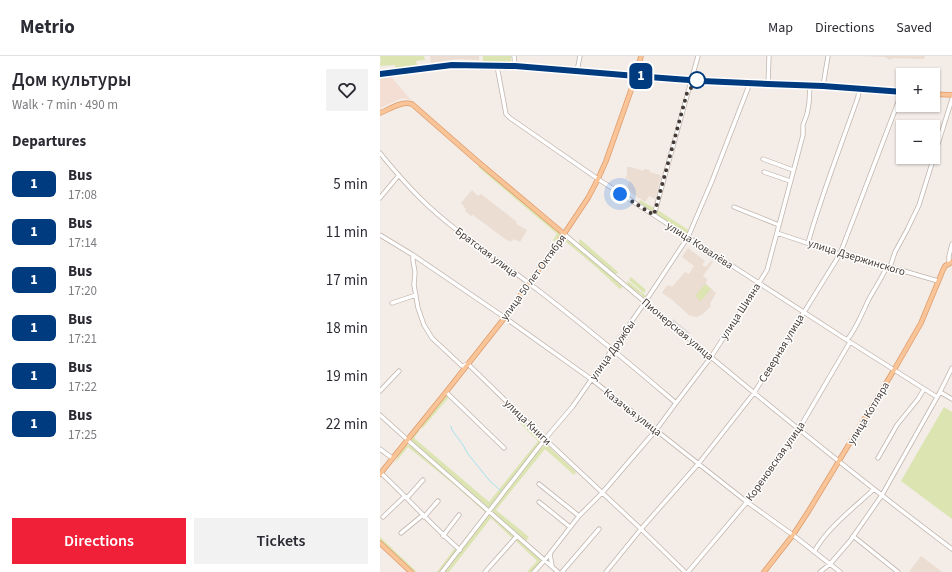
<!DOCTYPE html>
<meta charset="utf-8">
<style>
body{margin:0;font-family:"Source Sans 3",sans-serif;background:#f2f2f3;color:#2b2b33;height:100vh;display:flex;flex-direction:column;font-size:15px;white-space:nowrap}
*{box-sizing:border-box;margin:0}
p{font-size:13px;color:#7c7c81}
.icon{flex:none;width:22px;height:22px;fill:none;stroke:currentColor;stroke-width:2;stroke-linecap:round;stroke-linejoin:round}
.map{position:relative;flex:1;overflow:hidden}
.details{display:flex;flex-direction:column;background:#fff;width:380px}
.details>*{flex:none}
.badge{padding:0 8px;border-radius:6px;font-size:14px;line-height:26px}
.tools{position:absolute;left:516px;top:12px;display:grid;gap:8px}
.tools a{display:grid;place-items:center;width:44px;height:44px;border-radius:0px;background:#fff;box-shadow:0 1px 3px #0004;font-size:20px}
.you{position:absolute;width:20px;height:20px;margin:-10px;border:3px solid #fff;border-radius:50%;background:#1a73e8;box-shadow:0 0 0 6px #1a73e833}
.map>.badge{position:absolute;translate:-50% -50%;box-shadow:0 0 0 2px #fff}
h2{padding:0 12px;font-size:15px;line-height:36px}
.round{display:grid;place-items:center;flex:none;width:42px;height:42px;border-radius:0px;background:#f2f2f3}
.summary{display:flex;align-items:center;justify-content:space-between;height:68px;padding:0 12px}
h1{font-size:19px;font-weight:600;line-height:30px}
.primary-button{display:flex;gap:8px;margin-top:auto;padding:8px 12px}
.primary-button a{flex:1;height:46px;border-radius:0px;background:#f02039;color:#fff;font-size:16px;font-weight:600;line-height:46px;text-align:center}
.primary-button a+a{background:#f2f2f3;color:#2b2b33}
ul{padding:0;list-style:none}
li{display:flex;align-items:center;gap:12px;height:48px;padding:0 12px}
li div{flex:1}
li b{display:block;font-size:15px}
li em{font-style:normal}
li .badge{min-width:44px;font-weight:700;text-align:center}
header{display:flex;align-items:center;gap:24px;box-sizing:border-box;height:56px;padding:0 20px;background:#fff;border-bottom:1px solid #e1e1e2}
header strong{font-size:19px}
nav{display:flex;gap:22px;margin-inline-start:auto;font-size:14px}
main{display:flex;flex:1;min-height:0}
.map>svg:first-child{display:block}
.commercial{fill:#f4ddd3}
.education{fill:#ebddd2}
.green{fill:#dce5b1}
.parking{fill:#e1dddc}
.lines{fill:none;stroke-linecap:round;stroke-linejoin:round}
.stream{stroke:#a6e3ed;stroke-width:1}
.minor-casing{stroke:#c1b4ad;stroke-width:5}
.major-casing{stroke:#de9c69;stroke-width:5.5}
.minor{stroke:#fff;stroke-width:3.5}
.major{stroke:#fac499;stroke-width:4}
.line-casing{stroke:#fff;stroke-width:9}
.line{stroke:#003b80;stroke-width:6}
.walk{stroke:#453b36;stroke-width:4;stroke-dasharray:0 7.2}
.stop-dot{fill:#fff;stroke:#003b80;stroke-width:2}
.labels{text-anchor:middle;stroke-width:3;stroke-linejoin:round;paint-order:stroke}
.street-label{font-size:11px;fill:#453b36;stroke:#fff}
</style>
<header>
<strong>Metrio</strong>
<nav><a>Map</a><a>Directions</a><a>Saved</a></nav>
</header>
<main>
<section class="details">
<div class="summary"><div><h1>Дом культуры</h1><p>Walk · 7 min · 490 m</p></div><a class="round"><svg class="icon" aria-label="heart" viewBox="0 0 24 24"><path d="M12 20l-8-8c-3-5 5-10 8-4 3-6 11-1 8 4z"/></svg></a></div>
<h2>Departures</h2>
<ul>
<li><span class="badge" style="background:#003b80;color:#fff">1</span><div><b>Bus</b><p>17:08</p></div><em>5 min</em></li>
<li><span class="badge" style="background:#003b80;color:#fff">1</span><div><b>Bus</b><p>17:14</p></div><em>11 min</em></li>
<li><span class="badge" style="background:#003b80;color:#fff">1</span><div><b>Bus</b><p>17:20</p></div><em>17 min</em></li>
<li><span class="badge" style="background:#003b80;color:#fff">1</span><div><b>Bus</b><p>17:21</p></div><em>18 min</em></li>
<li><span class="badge" style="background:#003b80;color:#fff">1</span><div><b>Bus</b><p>17:22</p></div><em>19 min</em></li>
<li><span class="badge" style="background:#003b80;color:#fff">1</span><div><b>Bus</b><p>17:25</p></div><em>22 min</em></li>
</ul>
<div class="primary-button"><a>Directions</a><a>Tickets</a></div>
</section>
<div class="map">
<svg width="572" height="516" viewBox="0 0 572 516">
<rect width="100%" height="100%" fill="#f3ece7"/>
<path class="commercial" d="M11,21L31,44L24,42L20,43L0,52V23Z"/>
<path class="education" d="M50,0H99V4L77,3L51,7Z
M481,0H545L544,3H539L514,2L508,4V3L505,1Z
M247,111H251L263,115L264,113L270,114V116L280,119L281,121L275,143L269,140L265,146L246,133L250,124L245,122L247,119Z
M92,134L98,140L101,138L137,166L136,168L147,174L140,186L134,183L131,186L129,184L128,185L93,159L91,160L85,155L86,153L81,147Z
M308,192L325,205L322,209L326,211L331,205L333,206L323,220L327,223L326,228L336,237L330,248L331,250L323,258L316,261L309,259L291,243L282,237L287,229L288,230L290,229L292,231L305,216L309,218L314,210L302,201Z
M541,500L562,516H529Z"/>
<path class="green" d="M0,0H44L45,4L36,5L37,9L15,12V9L0,10V5H1Z
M103,0H131V6H103Z
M100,109L181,178L176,184L174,185L173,184L177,178L176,177L98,111Z
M260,144L274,152V154L270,155L259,146Z
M276,153L310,175L309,178H306L277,159L276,157Z
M184,181L187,182L243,229V230L240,233L216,211L185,185L178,194L176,192Z
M200,183L238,216V217L235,218L199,188V185Z
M251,221L266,234L264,237L249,224Z
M248,225L266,240V241L262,242V239L248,230L247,226Z
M325,228L331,233L321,245L315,240Z
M66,339L69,341L42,373V369Z
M564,351L572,356V463L521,425Z
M137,363H141L162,385L110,453L30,385V383L38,375L40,374L34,382L109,446L158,385L137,364Z
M165,388L167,389L196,416L194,419L165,393L116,454L149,481L146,485L112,455L131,429L154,400Z
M25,389H30L54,408L107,454V458L77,431L28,391L15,407L20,396Z
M109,458H110L134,479L135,481L133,483L111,462L69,516H64Z
M0,481L37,516H33L3,488L0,486Z
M137,482L161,503V506L153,516H147L157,505L135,484Z
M75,492L77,495L62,516H57Z"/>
<path class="parking" d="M315,188L340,204V205L334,204L333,205L314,190Z
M293,263L310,277L308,280L291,266Z"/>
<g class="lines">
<path class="stream" d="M71,370L72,374L83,389L88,398L109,424L122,436"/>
<g class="minor-casing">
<path id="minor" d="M134,0L135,10
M117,10L126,58L130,62L218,123L470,286L557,341
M197,15L200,0
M388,29L389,0
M443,30L448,0
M0,97C13,113 26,128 40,142C73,175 114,200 150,228C200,266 248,306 296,347
M383,103L413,114
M384,116L410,125
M0,142L19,119
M354,151L399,169
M274,159L318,0
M397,177L460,198L510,211L558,225
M184,178C311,285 439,393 572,493
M0,179L33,199L124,261L211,323L367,446L413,479L460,516
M428,187C442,137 461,90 478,41L479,33
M33,199V205L35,216L34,229L38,252L44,269L52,282L82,310L88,308L165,383L261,473L305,516
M569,207V200L572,188
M510,211L515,196L527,174L539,149L572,43
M12,247L36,239
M467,284C477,272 482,257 489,243C495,232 502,222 507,210
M0,335L19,315
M66,336L124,392
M560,336L572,343
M0,359L31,387L178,516
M0,393L12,402
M498,402L517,369L538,343L544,333
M1,417C28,442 52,470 80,494
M159,428L199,460
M27,442L43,424
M159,446L190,471
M3,461L25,440
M44,461L58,445
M21,477L43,459
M63,480L79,459
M473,480L518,516
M434,496C447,472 474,452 494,433
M170,498L172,510
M62,516L165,383L193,350L265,246L308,181L332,125L370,27
M105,516L137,480
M154,516L164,505L199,460L222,437L276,374L296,347L331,301L379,227L387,214L423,79V69L427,58L429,47L430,30
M182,516L219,473
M226,516L261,473L319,407L374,337L460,198L522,36
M308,516L367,446L419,373L470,286
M440,516L450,508L470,485L502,439L560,336L572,312"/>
</g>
<g class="major-casing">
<path id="major" d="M0,18L72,9L135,10L256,20L322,25L388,29L443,30L523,36
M553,38L572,39
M0,57C10,53 21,45 32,48L96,104L184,178
M0,418L66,336L122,265L184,178L208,142L218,123L226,105L256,20L261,0
M0,487L31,516
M384,516L413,479L428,456L514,314L541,267L563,214L565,210L572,206"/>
</g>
<use href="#minor" class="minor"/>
<use href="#major" class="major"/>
</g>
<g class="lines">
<g class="line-casing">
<path id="line" d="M0,18L72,9L135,10L256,20L322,25L388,28L443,30L523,36"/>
</g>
<use href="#line" class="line"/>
<path class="walk" d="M240,138L274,159L307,37L317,24"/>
</g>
<circle class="stop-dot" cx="317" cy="24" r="8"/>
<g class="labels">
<g class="street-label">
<text transform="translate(320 189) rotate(33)" y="4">улица Ковалёва</text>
<text transform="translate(107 196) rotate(37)" y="4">Братская улица</text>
<text transform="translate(477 201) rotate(17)" y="4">улица Дзержинского</text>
<text transform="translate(153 221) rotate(-54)" y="4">улица 50 лет Октября</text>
<text transform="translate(360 255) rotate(-57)" y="4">улица Шияна</text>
<text transform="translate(298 273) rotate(40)" y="4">Пионерская улица</text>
<text transform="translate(401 292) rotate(-59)" y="4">Северная улица</text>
<text transform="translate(232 294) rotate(-55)" y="4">улица Дружбы</text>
<text transform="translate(253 356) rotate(38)" y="4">Казачья улица</text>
<text transform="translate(488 357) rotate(-59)" y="4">улица Котляра</text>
<text transform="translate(148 366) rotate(44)" y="4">улица Книги</text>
<text transform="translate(395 405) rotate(-55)" y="4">Кореновская улица</text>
</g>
</g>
</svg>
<div class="tools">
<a>+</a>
<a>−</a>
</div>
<div class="you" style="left:240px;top:138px"></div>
<b class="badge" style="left:261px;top:20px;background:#003b80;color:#fff">1</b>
</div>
</main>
